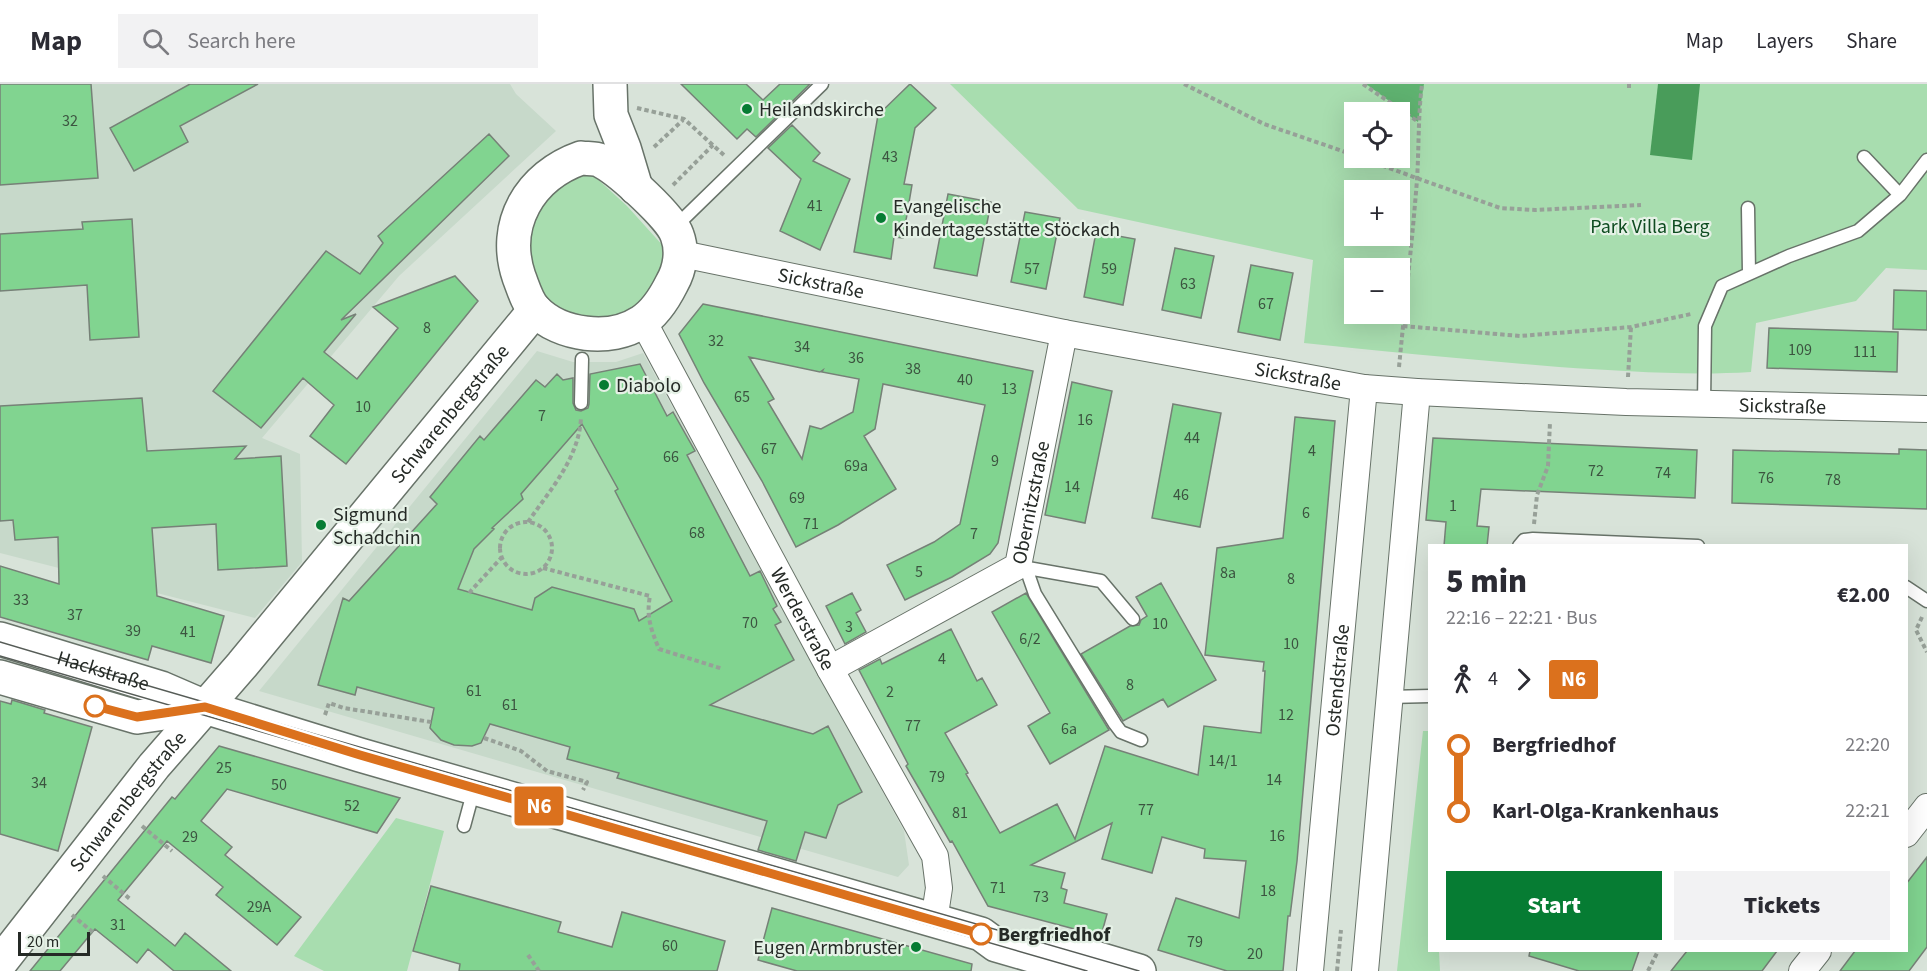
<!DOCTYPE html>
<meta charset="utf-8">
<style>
body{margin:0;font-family:"Source Sans 3",sans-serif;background:#f2f2f3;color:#2b2b33;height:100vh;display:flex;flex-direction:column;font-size:22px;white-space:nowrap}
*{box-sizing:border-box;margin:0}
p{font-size:20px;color:#7c7c81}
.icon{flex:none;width:33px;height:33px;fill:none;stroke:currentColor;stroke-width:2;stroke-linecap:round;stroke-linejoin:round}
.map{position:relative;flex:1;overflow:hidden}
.side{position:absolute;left:1428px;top:460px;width:480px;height:408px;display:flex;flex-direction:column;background:#fff;border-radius:0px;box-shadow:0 6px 24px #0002}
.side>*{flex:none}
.badge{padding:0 12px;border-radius:4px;font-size:21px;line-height:39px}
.controls{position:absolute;left:1344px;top:18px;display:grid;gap:12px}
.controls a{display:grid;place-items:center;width:66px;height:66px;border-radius:0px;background:#fff;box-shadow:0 6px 24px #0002;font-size:30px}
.scale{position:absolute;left:18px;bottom:15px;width:72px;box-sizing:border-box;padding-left:6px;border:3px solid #252a26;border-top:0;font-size:16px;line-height:21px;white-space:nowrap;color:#252a26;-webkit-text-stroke:4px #e5f1e6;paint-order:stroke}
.map>.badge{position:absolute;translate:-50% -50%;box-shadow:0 0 0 3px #fff}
.legs{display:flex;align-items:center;gap:9px;height:66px;padding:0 18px;font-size:20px}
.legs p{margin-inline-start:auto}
.headline{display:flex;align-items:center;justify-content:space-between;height:102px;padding:0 18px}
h1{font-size:33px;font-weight:800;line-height:45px}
.action{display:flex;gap:12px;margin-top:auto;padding:12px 18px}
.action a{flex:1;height:69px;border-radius:0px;background:#067c33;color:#fff;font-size:24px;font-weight:800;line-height:69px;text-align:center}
.action a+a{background:#f2f2f3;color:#2b2b33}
ul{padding:0 18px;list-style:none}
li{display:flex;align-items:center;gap:21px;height:66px;font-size:22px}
li i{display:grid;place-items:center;width:9px;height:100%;margin:0 8px;background:currentColor}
li i::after{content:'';width:15px;height:15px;margin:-8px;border:4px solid;border-radius:50%;background:#fff}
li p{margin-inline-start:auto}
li:first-child i{background:linear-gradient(#0000 50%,currentColor 0)}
li:last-child i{background:linear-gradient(currentColor 50%,#0000 0)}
header{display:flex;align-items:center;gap:36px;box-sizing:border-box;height:84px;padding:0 30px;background:#fff;border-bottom:2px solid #e1e1e2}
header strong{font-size:28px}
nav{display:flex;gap:33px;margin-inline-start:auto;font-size:21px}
.search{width:420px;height:54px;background:#f2f2f3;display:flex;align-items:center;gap:15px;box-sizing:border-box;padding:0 21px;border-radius:0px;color:#7c7c81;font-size:22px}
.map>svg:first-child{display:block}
.built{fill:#c7d9ca}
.green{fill:#a8ddaf;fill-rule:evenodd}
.forest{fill:#5fb270}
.water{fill:#499c5a}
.building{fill:#81d490;stroke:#768177;stroke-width:1.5;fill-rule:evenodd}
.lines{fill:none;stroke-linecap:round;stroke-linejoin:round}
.lane-casing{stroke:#687369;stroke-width:15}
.street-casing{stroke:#687369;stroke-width:28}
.secondary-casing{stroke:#687369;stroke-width:36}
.path{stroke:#97a098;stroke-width:4;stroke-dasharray:4.5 3;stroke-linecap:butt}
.lane{stroke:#fff;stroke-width:12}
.street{stroke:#fff;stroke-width:26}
.secondary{stroke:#fff;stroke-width:33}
.tram{stroke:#565c57;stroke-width:1.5}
.line-1-casing{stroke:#fff;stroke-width:14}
.line-1{stroke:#db711d;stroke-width:9}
.poi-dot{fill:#067c33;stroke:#e5f1e6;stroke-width:2}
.stop-1-dot{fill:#fff;stroke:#db711d;stroke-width:3}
.labels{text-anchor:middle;stroke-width:4.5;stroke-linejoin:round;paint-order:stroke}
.number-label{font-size:16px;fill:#3c5440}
.poi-label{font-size:20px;fill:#252a26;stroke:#e5f1e6;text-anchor:start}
.park-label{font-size:20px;fill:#0e4b20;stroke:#e5f1e6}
.street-label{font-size:20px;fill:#252a26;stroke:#e5f1e6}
.stop-label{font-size:20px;font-weight:bold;fill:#252a26;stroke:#e5f1e6;text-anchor:start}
</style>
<header>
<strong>Map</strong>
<div class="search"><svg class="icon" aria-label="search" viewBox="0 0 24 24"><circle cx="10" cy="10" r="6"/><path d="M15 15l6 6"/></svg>Search here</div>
<nav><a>Map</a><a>Layers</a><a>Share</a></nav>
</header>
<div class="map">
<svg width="1927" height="887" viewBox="0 0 1927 887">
<rect width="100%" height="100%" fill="#d8e3d9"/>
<path class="built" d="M0,0H510L516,10L556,47L399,192L262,354L300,370L302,478L255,534L0,469Z
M537,267L573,278H616L643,269L904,747L909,781L898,793L259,607Z"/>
<path class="green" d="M950,0H1927V186L1886,184L1856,217L1756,239L1751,288C1687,292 1623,287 1559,283C1473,276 1389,268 1304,259L1313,176L1078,125ZM1354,28H1400V74H1354ZM1354,106H1400V152H1354ZM1354,184H1400V230H1354Z
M582,89L592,90L627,122L665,164L664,183L641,222L611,238L571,234L552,220L539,204L532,185L529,162L532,135L554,106Z
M573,330L596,335L599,370L618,405L615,407L672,517L663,523L686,562L658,574L633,525L552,503L535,514L532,526L458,505L474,465L494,445L488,442L501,426L506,431L523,415L521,410L563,361Z
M1423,647H1430V867H1439L1440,887H1397Z
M396,734L444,747L407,887H324L294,872Z"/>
<path class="forest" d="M1366,0H1424L1418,38Z"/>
<path class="water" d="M1658,0H1700L1692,76L1650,71Z"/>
<path class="building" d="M0,0H91L98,94L0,101Z
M190,0H258L180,42L188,58L134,87L110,44Z
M681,0H746L763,16L780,0H810L756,53L747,45L737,55Z
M910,0L936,24L915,44L904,100L912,101L903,154L894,153L891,175L854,168L878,31Z
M792,41L820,69L813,77L850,95L820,166L780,147L801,95L768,64Z
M489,50L509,72L341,236L356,230L324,268L357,295L398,244L373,223L455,192L478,217L346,380L310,352L334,321L303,294L261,344L213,307L326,167L360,190L383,159L378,152Z
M948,110L991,118L977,192L934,184Z
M1025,128L1060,134L1046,205L1011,198Z
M132,135L139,253L90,256L87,201L0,207V150L83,145L82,138Z
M1096,148L1135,155L1123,221L1084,213Z
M1175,164L1214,172L1201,234L1162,226Z
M1251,181L1293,189L1280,256L1238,248Z
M1894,206L1927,207V246L1893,245Z
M703,220L1033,287L998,459L990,470L952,493L905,516L887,481L934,458L960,440L985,321L883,300L875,345L864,352L896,405L838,441L796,463L762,397L704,299L679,250ZM749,273L820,288L823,286L822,288L859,295L853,328L821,345L810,342L802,375L768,318L774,315Z
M1769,244L1898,248L1897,288L1767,284Z
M640,280L667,332L673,328L695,367L687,371L750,492L760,487L777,522L773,525L781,538L775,541L794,576L710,621L813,650L828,642L862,708L838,721L826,754L805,748L796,777L758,766L767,737L617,694L619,689L567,675L570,663L490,640L481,659L472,662L454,661L441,656L430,644L434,624L357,603L355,611L318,601L343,514L349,517L437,420L430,413L480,352L484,356L536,296L545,303L557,290L563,296L573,294V319L576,326L581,327L588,324L589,320L590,290ZM582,340L618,405L615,407L672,517L639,537L634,525L552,503L535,514L532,526L458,505L474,465L494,445L492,444L523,415L521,410Z
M1072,298L1112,307L1085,439L1045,431Z
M142,314L147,367L246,362L235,375L281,372L287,482L218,486L216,440L152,444L157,512L224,532L211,579L152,562L148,576L0,533V482L59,500L58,453L15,456L13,436L0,437V322Z
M1173,320L1221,329L1200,443L1152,434Z
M1295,333L1335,337L1297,777L1290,832H1288L1283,887H1227L1158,866L1176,814L1239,834L1246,777L1204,774L1205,765L1162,753L1152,789L1102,775L1112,739L1031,781L1065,789L1061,804L1067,806L1064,819L1107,830L1101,852L988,822L952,757L950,758L906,682L908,680L859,586L880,575L882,580L951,545L977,597L982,594L997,621L945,649L968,689L966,690L1000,749L1057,720L1075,755L1105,662L1198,691L1204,642L1261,649L1265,587H1263L1264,578L1205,571L1217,464L1283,454Z
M1433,354L1697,366L1695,414L1481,405L1477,442L1489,443L1487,462H1444L1446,438L1426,436Z
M1899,365L1927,366V425L1732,419L1733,366L1899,370Z
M1161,499L1216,596L1168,623L1163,615L1123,637L1081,570L1130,542L1139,541L1141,536L1147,532L1136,513Z
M852,509L861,526L856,529L866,548L845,560L826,522Z
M1026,509L1109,646L1050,680L1028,642L1050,629L992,528Z
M12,616L45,626L44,629L92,643L58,767L0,750V617L11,620Z
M219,662L400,714L377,749L227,705L201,737L232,763L225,771L301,833L277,861L216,811L223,803L167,757L118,816L175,862L185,849L231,887H174L148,865L137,879L95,845L60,887H30L172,713L175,715Z
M1927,773V863L1909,887H1840L1855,867H1906V800Z
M431,802L561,838L558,848L612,863L622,828L725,857L717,887H459L460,880L413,867Z
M772,824L972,880L971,887H797L758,876Z
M1530,867H1639L1632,887H1579L1529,872Z
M1687,867H1777L1762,887H1671Z"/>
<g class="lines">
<g class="lane-casing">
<path id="lane" d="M1864,73L1900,111
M1748,124L1749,189
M675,143L822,0
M581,319L582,275
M1704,320L1705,242L1722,202L1789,172L1858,147L1900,111L1927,76
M1519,462L1524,456L1533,455L1698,462
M1022,483L1101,497L1133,535
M1026,484L1035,510L1115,640L1121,648L1141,656
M1906,503L1927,517
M1388,613L1430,612
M464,742L474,705"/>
</g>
<g class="street-casing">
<g id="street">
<path id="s1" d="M682,170L1064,249L1364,304L1417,308L1626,318L1927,325"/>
<path id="s2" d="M643,237L830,585L935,772L939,804L934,837"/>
<path id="s3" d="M830,585L1018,482L1064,249"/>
<path d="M1906,750L1927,723"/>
<path id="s4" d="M1310,887L1364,304"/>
<path d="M1365,887L1417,308"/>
<path d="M1802,887L1818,867"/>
</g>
</g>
<g class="secondary-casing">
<g id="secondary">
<path d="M610,0L611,31L624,64L636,104"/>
<path d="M581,74C588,75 598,74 603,78C621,88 671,133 677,151C683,167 680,185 672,199C665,213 654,230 641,238C611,258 560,252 535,226C527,218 523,203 519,193C501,140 530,92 581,74Z"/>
<path id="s5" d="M0,555L161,604L205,623L360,671L981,850L996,861L1087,887"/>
<path d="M0,593L137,633L205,623"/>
<path d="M1065,865L1139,887"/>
<path id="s6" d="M0,879L154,682L242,581L535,226"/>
</g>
</g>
<path class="path" d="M1184,0L1264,40L1354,71
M1363,0L1417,37
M1629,4V0
M637,24L684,35L725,72
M654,63L683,36
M1361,74L1500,124L1535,126L1641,121
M673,101L713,61
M1403,242L1520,252L1631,243L1691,230
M1399,283C1405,221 1412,159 1417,96C1419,64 1418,32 1422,0
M1628,293L1631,243
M500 464a26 26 0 1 1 52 0a26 26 0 1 1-52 0Z
M528,438C550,406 579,374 581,334
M1534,440L1537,411L1548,382L1550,338
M543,484L650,512C646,533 651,545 659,565L723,585
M469,509L502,473
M1922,533L1916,546L1927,568
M325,631L329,619L344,624L431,638
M484,654L521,667L547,687L587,698L583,706
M142,742L172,767
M103,792L130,815
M72,831L95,850
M528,871L539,887
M1337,887L1341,846
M1648,887L1658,867"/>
<use href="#lane" class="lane"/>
<use href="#street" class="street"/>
<use href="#secondary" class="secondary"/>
<path class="tram" d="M0,558C378,671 759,776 1139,887
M0,572L1087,887"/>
</g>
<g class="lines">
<g class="line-1-casing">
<path id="line-1" d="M95,622L137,633L205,623L360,671L981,850"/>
</g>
<use href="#line-1" class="line-1"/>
</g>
<g class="poi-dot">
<circle cx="747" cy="25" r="6"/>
<circle cx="881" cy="134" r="6"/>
<circle cx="604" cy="301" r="6"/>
<circle cx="321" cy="441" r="6"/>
<circle cx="916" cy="863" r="6"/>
</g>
<g class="stop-1-dot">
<circle cx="95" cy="622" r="10"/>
<circle cx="981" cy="850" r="10"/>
</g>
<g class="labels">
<g class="number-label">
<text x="70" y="42">32</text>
<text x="890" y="78">43</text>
<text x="815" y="127">41</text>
<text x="1032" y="190">57</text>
<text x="1109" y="190">59</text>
<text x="1188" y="205">63</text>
<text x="1266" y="225">67</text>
<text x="427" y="249">8</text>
<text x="716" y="262">32</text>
<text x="802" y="268">34</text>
<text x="1800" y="271">109</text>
<text x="1865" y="273">111</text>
<text x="856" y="279">36</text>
<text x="913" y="290">38</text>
<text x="965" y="301">40</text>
<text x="1009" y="310">13</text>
<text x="742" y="318">65</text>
<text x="363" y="328">10</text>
<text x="542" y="337">7</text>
<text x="1085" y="341">16</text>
<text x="1192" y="359">44</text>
<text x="769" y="370">67</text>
<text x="1312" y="372">4</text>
<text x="671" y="378">66</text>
<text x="995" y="382">9</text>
<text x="856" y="387">69a</text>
<text x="1596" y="392">72</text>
<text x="1663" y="394">74</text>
<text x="1766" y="399">76</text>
<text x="1833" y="401">78</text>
<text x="1072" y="408">14</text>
<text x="1181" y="416">46</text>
<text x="797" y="419">69</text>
<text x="1453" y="427">1</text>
<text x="1306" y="434">6</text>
<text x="811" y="445">71</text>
<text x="697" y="454">68</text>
<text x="974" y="455">7</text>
<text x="919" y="493">5</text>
<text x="1228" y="494">8a</text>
<text x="1291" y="500">8</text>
<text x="21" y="521">33</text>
<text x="75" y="536">37</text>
<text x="750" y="544">70</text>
<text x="1160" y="545">10</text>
<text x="849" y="548">3</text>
<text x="133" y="552">39</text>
<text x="188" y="553">41</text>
<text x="1030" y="560">6/2</text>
<text x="1291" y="565">10</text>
<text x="942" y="580">4</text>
<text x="1130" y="606">8</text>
<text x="474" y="612">61</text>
<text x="890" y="613">2</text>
<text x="510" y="626">61</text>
<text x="1286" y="636">12</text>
<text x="913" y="647">77</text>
<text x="1069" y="650">6a</text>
<text x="1223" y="682">14/1</text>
<text x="224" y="689">25</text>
<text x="937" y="698">79</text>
<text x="1274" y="701">14</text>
<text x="39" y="704">34</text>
<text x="279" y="706">50</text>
<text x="352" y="727">52</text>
<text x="1146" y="731">77</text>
<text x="960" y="734">81</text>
<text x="1277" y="757">16</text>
<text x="190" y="758">29</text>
<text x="998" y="809">71</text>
<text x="1268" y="812">18</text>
<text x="1041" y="818">73</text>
<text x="259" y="828">29A</text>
<text x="118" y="846">31</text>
<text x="1195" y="863">79</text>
<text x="670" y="867">60</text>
<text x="1255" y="875">20</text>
</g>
<g class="poi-label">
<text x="759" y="32">Heilandskirche</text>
<text x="893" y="129">Evangelische<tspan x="893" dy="23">Kindertagesstätte Stöckach</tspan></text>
<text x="616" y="308">Diabolo</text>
<text x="333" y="437">Sigmund<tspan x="333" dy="23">Schadchin</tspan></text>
<text x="904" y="870" text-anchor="end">Eugen Armbruster</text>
</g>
<g class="park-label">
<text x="1650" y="149">Park Villa Berg</text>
</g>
<g class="street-label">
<text dy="7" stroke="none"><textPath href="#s1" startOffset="142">Sickstraße</textPath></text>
<text dy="7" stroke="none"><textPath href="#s1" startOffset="628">Sickstraße</textPath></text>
<text dy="7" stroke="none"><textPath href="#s1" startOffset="1114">Sickstraße</textPath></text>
<text dy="7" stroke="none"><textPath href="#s6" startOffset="710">Schwarenbergstraße</textPath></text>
<text dy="7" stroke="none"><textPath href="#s3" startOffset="279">Obernitzstraße</textPath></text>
<text dy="7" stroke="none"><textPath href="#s2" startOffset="338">Werderstraße</textPath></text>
<text dy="7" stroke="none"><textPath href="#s5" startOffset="108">Hackstraße</textPath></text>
<text dy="7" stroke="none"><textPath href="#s4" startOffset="292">Ostendstraße</textPath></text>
<text dy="7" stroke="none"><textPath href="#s6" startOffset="206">Schwarenbergstraße</textPath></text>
</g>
<g class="stop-label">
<text x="998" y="857">Bergfriedhof</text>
</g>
</g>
</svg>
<div class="controls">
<a><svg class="icon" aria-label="locate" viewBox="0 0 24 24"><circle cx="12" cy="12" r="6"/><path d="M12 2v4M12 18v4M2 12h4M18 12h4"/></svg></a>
<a>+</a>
<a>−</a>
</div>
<div class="scale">20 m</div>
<b class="badge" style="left:539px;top:722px;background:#db711d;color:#fff">N6</b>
<section class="side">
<div class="headline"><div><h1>5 min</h1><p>22:16 – 22:21 · Bus</p></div><b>€2.00</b></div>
<div class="legs"><svg class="icon" aria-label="walk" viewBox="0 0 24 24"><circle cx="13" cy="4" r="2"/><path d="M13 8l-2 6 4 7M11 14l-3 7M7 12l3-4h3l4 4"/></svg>4<svg class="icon" aria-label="forward" viewBox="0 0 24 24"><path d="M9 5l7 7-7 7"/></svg><b class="badge" style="background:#db711d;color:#fff">N6</b></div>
<ul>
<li><i style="color:#db711d"></i><b>Bergfriedhof</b><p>22:20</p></li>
<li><i style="color:#db711d"></i><b>Karl-Olga-Krankenhaus</b><p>22:21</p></li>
</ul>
<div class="action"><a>Start</a><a>Tickets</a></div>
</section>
</div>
